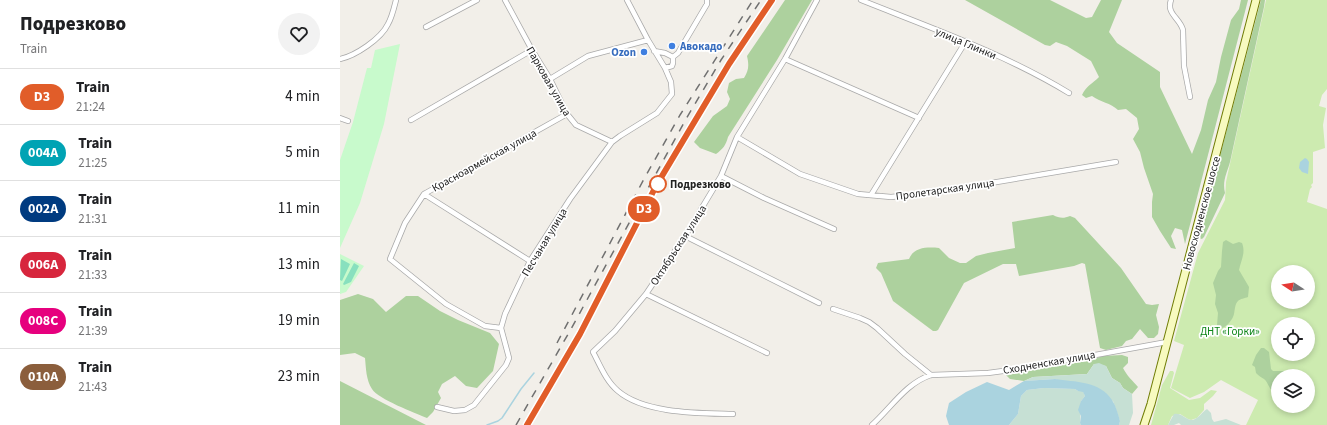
<!DOCTYPE html>
<meta charset="utf-8">
<style>
body{margin:0;font-family:"Source Sans 3",sans-serif;background:#f2f2f2;color:#202124;height:100vh;display:flex;flex-direction:column;font-size:15px;white-space:nowrap}
*{box-sizing:border-box;margin:0}
p{font-size:13px;color:#757577}
.icon{flex:none;width:22px;height:22px;fill:none;stroke:currentColor;stroke-width:2;stroke-linecap:round;stroke-linejoin:round}
.map{position:relative;flex:1;overflow:hidden}
.panel{display:flex;flex-direction:column;background:#fff;width:340px}
.panel>*{flex:none}
.badge{padding:0 8px;border-radius:13px;font-size:14px;line-height:26px}
.needle{width:26px;rotate:282deg}
.controls{position:absolute;left:931px;top:265px;display:grid;gap:8px}
.controls a{display:grid;place-items:center;width:44px;height:44px;border-radius:50%;background:#fff;box-shadow:0 2px 6px #0003;font-size:20px}
.map>.badge{position:absolute;translate:-50% -50%;box-shadow:0 0 0 2px #fff}
.round{display:grid;place-items:center;flex:none;width:42px;height:42px;border-radius:21px;background:#f2f2f2}
.headline{display:flex;align-items:center;justify-content:space-between;height:68px;padding:0 20px}
h1{font-size:19px;font-weight:800;line-height:30px}
ul{padding:0;list-style:none}
li{display:flex;align-items:center;gap:12px;height:56px;padding:0 20px;border-top:1px solid #e0e0e0}
li div{flex:1}
li b{display:block;font-size:15px}
li em{font-style:normal}
li .badge{min-width:44px;font-weight:700;text-align:center}
main{display:flex;flex:1;min-height:0}
.map>svg:first-child{display:block}
.grass{fill:#cdebb0;fill-rule:evenodd}
.forest{fill:#add19e}
.wetland{fill:#c6e0d4}
.park{fill:#c8facc}
.pitch{fill:#88e0be}
.water{fill:#aad3df}
.lines{fill:none;stroke-linecap:round;stroke-linejoin:round}
.stream{stroke:#aad3df;stroke-width:1.5}
.minor-casing{stroke:#a9a9a9;stroke-width:6}
.secondary-casing{stroke:#707d05;stroke-width:9}
.minor{stroke:#fff;stroke-width:4.5}
.secondary{stroke:#f7fabf;stroke-width:7}
.rail{stroke:#707070;stroke-width:1.5;stroke-dasharray:8 8;stroke-linecap:butt}
.line-casing{stroke:#fff;stroke-width:9}
.line{stroke:#e15d29;stroke-width:6}
.shop-dot{fill:#3f7fe0;stroke:#fff;stroke-width:1.5}
.stop-dot{fill:#fff;stroke:#e15d29;stroke-width:2}
.labels{text-anchor:middle;stroke-width:3.5;stroke-linejoin:round;paint-order:stroke}
.street-label{font-size:11px;fill:#222;stroke:#fff}
.shop-label{font-size:11px;font-weight:bold;fill:#366cbe;stroke:#fff;text-anchor:start}
.stop-label{font-size:11px;font-weight:bold;fill:#222;stroke:#fff;text-anchor:start}
.park-label{font-size:11px;fill:#0c8416;stroke:#fff}
</style>
<main>
<section class="panel">
<div class="headline"><div><h1>Подрезково</h1><p>Train</p></div><a class="round"><svg class="icon" aria-label="heart" viewBox="0 0 24 24"><path d="M12 20l-8-8c-3-5 5-10 8-4 3-6 11-1 8 4z"/></svg></a></div>
<ul>
<li><span class="badge" style="background:#e15d29;color:#fff">D3</span><div><b>Train</b><p>21:24</p></div><em>4 min</em></li>
<li><span class="badge" style="background:#00a3b4;color:#fff">004А</span><div><b>Train</b><p>21:25</p></div><em>5 min</em></li>
<li><span class="badge" style="background:#003b80;color:#fff">002А</span><div><b>Train</b><p>21:31</p></div><em>11 min</em></li>
<li><span class="badge" style="background:#d7263d;color:#fff">006А</span><div><b>Train</b><p>21:33</p></div><em>13 min</em></li>
<li><span class="badge" style="background:#e6007e;color:#fff">008С</span><div><b>Train</b><p>21:39</p></div><em>19 min</em></li>
<li><span class="badge" style="background:#8b5e3c;color:#fff">010А</span><div><b>Train</b><p>21:43</p></div><em>23 min</em></li>
</ul>
</section>
<div class="map">
<svg width="987" height="425" viewBox="0 0 987 425">
<rect width="100%" height="100%" fill="#f2efe9"/>
<path class="grass" d="M926,0H987V89L982,95L979,106L986,108L983,125L985,148L973,152V183L971,185L972,187L970,189L967,202L987,209V425H906L918,400L881,380L864,392L850,398L831,388L844,345L834,341L858,253L885,200L886,182ZM938,272H968V302H938ZM938,324H968V354H938ZM938,376H968V406H938Z
M830,371H833L834,373L830,388L849,400L860,398L871,390L877,391L873,396L864,404V410L857,418L851,420L848,419L840,414L832,416L828,425H811L822,385Z"/>
<path class="forest" d="M445,0H472L437,60L388,137C386,145 383,149 376,154L360,148L354,142L373,116L387,106L390,99L387,92L389,83L396,79L404,78C409,70 409,65 407,56Z
M625,0H710L746,18L752,17L761,0H782L769,32L777,43L820,72V87L852,154L861,130L868,100L876,82L881,57L891,20L899,9L901,0H908L845,244L842,230L835,228L831,236L836,249L831,248L820,231L812,217V202L813,194L804,168L800,152L793,139L799,129L797,118L786,109L778,110C771,103 760,102 752,96L746,98L742,95C746,86 752,84 759,77L751,61L727,46L716,42L710,46L705,45Z
M921,0H925L924,7L890,162C887,173 882,181 885,193L864,237L862,239L859,238L860,232Z
M713,215C719,218 723,219 730,216L735,218L781,268L806,304L812,305L819,304L816,315L819,327L818,334L814,338H808L800,329L792,339L786,341L782,346L766,350L760,348L745,264L742,263L734,266L679,276L676,264H663L624,283L598,330L596,331H593L553,301L541,273L536,268L538,263L569,259C574,247 587,247 599,248L609,258L620,263H626L636,256L648,253L675,248L672,222Z
M886,240L893,244L899,242L902,243C906,253 901,260 899,270L909,287L908,297C905,298 900,299 898,301C895,304 895,309 894,314C893,319 887,327 882,328L877,325L878,313L875,304L876,295L873,283L878,271L881,267L882,251L883,242Z
M18,294L33,299L46,312L66,296H78L100,311L118,320L150,333L159,344L153,371L137,388L126,386L115,376L102,384L98,392L101,398L93,412L87,418C75,413 38,399 32,389C26,380 26,368 25,358L15,353L0,355V300Z
M921,348H924L929,352L931,369L933,371H948L953,369L959,372L960,376H938V390L935,392C928,389 929,383 924,379C921,377 919,376 916,373L915,367L912,365L916,355Z
M782,355L788,357V363L783,368C787,376 792,380 798,387L792,394L783,388L780,383L772,378L766,366L754,364L747,374L693,377L684,381L670,379L665,374L747,361L763,356Z
M0,381L86,425H0Z"/>
<path class="wetland" d="M759,363L766,366L772,378L780,383L783,388L792,394L793,413L789,425H779L780,421L773,401L715,379L684,381L693,377L747,374L754,364Z
M704,388L735,389L738,391H743L745,396L741,401L740,423L741,425H669L678,414L681,396L687,390Z
M867,409L871,413L872,419L874,422L886,419L901,425H841L839,423L834,425H828L834,414C842,412 846,421 853,420C859,418 862,412 867,409Z"/>
<path class="park" d="M60,44L44,124L20,203L0,248V160L13,122L27,68H31L35,50Z
M0,254L24,266L6,292L0,294Z"/>
<path class="pitch" d="M1,259L10,264L2,281L0,280Z
M14,263L19,266L11,282L4,285L3,284Z"/>
<path class="water" d="M965,158L967,159L969,162L968,174L962,172L959,168L960,162Z
M715,379C735,382 760,381 772,400C776,406 778,414 780,421L779,425H741L740,423L741,416L738,410L741,401L745,396L743,392L738,391L735,389L704,388L687,390L681,396L678,414L669,425H609L606,416L609,403L626,392L647,382L669,390L684,381Z"/>
<g class="lines">
<path class="stream" d="M147,425L158,421L162,418L181,389L194,373"/>
<g class="minor-casing">
<path id="minor" d="M165,0L192,50L210,79L227,114L236,125L272,142
M521,0C591,28 663,53 729,93
M831,0C826,14 840,18 843,30L844,66L850,97
M86,27L137,0
M314,51L325,53L333,57V63L332,66L325,68
M333,57L338,53L367,4V0
M0,59C15,56 41,39 48,24C52,17 54,8 56,0
M445,59L579,118
M210,79L248,56L308,40
M0,118L8,121
M71,120L192,50
M397,137L460,174L518,194L551,197L597,192L776,162
M381,176L424,198L494,229
M84,194L190,261
M531,195L626,41
M345,236L479,303
M306,294L427,353
M493,309L520,318L529,322L537,328L565,354L591,375
M161,328L145,326L106,304L50,259L65,223L84,194L227,114
M97,407L114,411L125,410L134,405L166,365L169,358L161,328L165,314L190,261L230,199L272,142L280,136L317,113L332,94L331,82L325,68L308,40L287,0
M393,414C360,413 305,414 278,391C266,381 260,365 253,352L275,331L306,294L345,236L381,176L397,137L445,59L477,0
M532,425C551,408 566,383 591,375L648,373L678,369L827,342"/>
</g>
<g class="secondary-casing">
<path id="secondary" d="M804,425L811,404L916,0"/>
</g>
<use href="#minor" class="minor"/>
<use href="#secondary" class="secondary"/>
<path class="rail" d="M217,343L304,179L340,115L413,0
M176,425L231,329L346,119L381,60L421,0
M187,425L240,334L316,186L389,64L432,0"/>
</g>
<g class="lines">
<g class="line-casing">
<path id="line" d="M187,425L240,334L316,186L389,64L432,0"/>
</g>
<use href="#line" class="line"/>
</g>
<g class="shop-dot">
<circle cx="332" cy="46" r="4"/>
<circle cx="304" cy="52" r="4"/>
</g>
<circle class="stop-dot" cx="318" cy="184" r="8"/>
<g class="labels">
<g class="street-label">
<text transform="translate(626 43) rotate(23)" y="4">улица Глинки</text>
<text transform="translate(209 81) rotate(60)" y="4">Парковая улица</text>
<text transform="translate(144 160) rotate(-29)" y="4">Красноармейская улица</text>
<text transform="translate(605 189) rotate(-8)" y="4">Пролетарская улица</text>
<text transform="translate(861 213) rotate(-75)" y="4">Новосходненское шоссе</text>
<text transform="translate(204 242) rotate(-59)" y="4">Песчаная улица</text>
<text transform="translate(338 245) rotate(-57)" y="4">Октябрьская улица</text>
<text transform="translate(709 362) rotate(-10)" y="4">Сходненская улица</text>
</g>
<g class="shop-label">
<text x="340" y="50">Авокадо</text>
<text x="296" y="56" text-anchor="end">Ozon</text>
</g>
<g class="stop-label">
<text x="330" y="188">Подрезково</text>
</g>
<g class="park-label">
<text x="890" y="335">ДНТ «Горки»</text>
</g>
</g>
</svg>
<div class="controls">
<a><svg class="needle" viewBox="-14 -14 28 28"><path d="M0-13l5 13h-10z" fill="#e53935"/><path d="M0 13l5-13h-10z" fill="#757577"/></svg></a>
<a><svg class="icon" aria-label="locate" viewBox="0 0 24 24"><circle cx="12" cy="12" r="6"/><path d="M12 2v4M12 18v4M2 12h4M18 12h4"/></svg></a>
<a><svg class="icon" aria-label="layers" viewBox="0 0 24 24"><path d="M12 4l9 5-9 5-9-5zM3 14l9 5 9-5"/></svg></a>
</div>
<b class="badge" style="left:304px;top:209px;background:#e15d29;color:#fff">D3</b>
</div>
</main>
